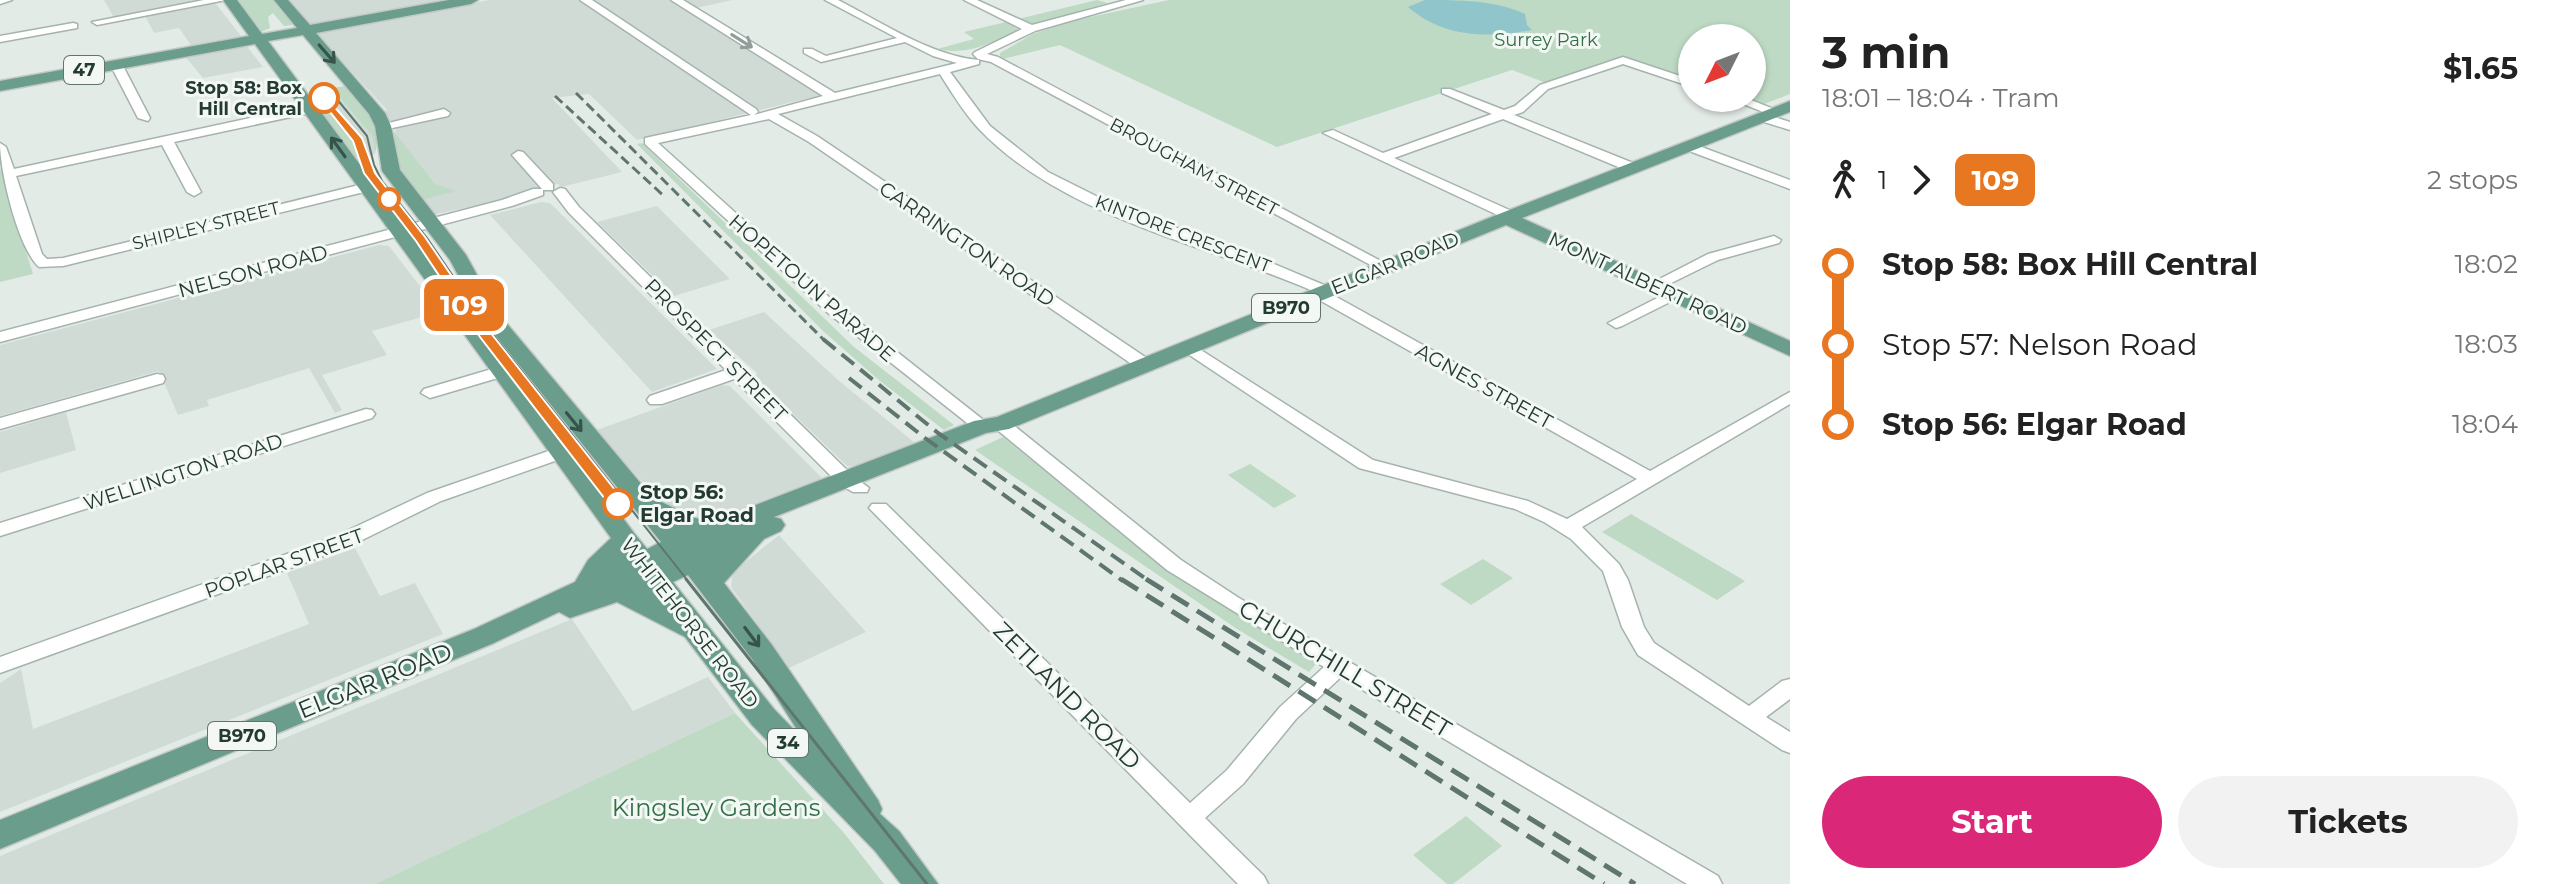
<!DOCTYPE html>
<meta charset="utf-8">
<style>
body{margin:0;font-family:Montserrat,sans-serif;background:#f2f2f2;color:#222;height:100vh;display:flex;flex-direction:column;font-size:30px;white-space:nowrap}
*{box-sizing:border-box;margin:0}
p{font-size:26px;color:#767676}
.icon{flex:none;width:44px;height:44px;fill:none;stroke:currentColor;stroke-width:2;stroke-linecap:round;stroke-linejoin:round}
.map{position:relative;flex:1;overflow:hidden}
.drawer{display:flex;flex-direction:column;background:#fff;width:760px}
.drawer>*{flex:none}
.badge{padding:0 16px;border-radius:12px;font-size:28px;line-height:52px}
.needle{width:52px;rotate:228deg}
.tools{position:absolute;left:1678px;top:24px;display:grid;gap:16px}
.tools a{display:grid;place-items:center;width:88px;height:88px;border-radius:50%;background:#fff;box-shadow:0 2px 6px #0004;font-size:40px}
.map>.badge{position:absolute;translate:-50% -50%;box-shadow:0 0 0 4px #fff}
.legs{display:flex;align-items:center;gap:12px;height:88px;padding:0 32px;font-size:26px}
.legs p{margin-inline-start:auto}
.summary{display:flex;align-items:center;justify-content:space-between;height:136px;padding:0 32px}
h1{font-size:44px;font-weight:700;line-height:60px}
.button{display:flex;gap:16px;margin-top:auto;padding:16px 32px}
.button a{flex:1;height:92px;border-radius:48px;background:#db2777;color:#fff;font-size:32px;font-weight:700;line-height:92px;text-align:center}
.button a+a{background:#f2f2f2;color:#222}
ul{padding:0 32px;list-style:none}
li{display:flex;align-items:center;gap:28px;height:80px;font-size:30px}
li i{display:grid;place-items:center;width:12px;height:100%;margin:0 10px;background:currentColor}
li i::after{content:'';width:20px;height:20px;margin:-10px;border:6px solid;border-radius:50%;background:#fff}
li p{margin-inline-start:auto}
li:first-child i{background:linear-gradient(#0000 50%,currentColor 0)}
li:last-child i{background:linear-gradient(currentColor 50%,#0000 0)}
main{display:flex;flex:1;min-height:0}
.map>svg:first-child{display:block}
.built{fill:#d1dbd6}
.green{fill:#bedac4}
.water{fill:#90c5cb}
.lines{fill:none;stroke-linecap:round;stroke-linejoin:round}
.minor-casing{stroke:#a6b3ad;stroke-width:3}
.major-casing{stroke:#c2c8c6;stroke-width:3}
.minor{fill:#fff;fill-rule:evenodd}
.major{fill:#6b9d8d;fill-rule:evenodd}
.tram-far1{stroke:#5f766e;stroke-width:2}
.tram{stroke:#5f766e;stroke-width:3}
.rail-far2{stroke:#5f766e;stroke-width:3;stroke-dasharray:10 5;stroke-linecap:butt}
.rail-far1{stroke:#5f766e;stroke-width:4;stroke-dasharray:16 8;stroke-linecap:butt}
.rail{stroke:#5f766e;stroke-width:5;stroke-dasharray:20 10;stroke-linecap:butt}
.oneway{stroke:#929d99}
.oneway2{stroke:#36544a}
.line-1{fill:#e87722;stroke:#fff;stroke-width:2}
.stop-1-dot{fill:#fff;stroke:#e87722;stroke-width:4}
.labels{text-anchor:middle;stroke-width:6;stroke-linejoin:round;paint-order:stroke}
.far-park-label{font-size:18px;fill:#326e46;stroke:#f3f8f5}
.shield{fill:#f3f8f5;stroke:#62746d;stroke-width:2}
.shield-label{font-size:18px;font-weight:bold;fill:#243b33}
.far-stop-label{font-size:18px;font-weight:bold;fill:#243b33;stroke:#f3f8f5;text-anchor:end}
.far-street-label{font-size:18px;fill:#243b33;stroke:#f3f8f5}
.street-label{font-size:20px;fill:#243b33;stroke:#f3f8f5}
.stop-label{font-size:20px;font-weight:bold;fill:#243b33;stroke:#f3f8f5;text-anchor:start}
.near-street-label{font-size:24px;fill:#243b33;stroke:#f3f8f5}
.near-park-label{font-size:24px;fill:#326e46;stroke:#f3f8f5}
</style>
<main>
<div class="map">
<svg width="1790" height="884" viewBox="0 0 1790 884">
<rect width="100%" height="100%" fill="#e3ebe7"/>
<path class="built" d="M104,0H213L241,36L191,45L179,28L154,33L145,16L116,21Z
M290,0H437L438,1L313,27Z
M489,0H732L688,10L821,95L637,140L589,94L552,98L622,172L561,187L558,184L550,185L524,195L432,215L428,213L392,138L396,129L385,112L387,110L317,34Z
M246,45L263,67L203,78L184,55Z
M332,88L372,136L375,154L359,157L356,142L316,92Z
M541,202L550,203L717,369L652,392L490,215Z
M657,206L730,279L674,296L597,222Z
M379,245L389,246L440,312L372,331L387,355L322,375L342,410L335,413L309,368L207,400L209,406L178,415L159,371L0,416V345Z
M764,312L838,380L915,443L855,467L847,466L755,377L757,373L709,330Z
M722,385L730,386L821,477L819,481L721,517L688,516L657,497L594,431Z
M66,412L76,450L0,473V432Z
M779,535L866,632L789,668L731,587L733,572Z
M355,548L380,596L415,583L443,634L0,812V683L21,669L33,729L309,624L287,573Z
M572,619L633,711L708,677L735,713L375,884H0V856Z"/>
<path class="green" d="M237,0H275L293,25L284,26L273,13L268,17L270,28L261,32Z
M1097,0L1108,3L1031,25L1018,19Z
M1169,0H1790V94L1759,106L1737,98H1752V38H1692V83L1619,58L1546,83L1512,70L1277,147L1060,45L1003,59L1000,57V53L1033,34L1072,21Z
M1006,22L1019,30C991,43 968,56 937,49L974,39L964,32Z
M346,86C367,111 383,120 375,154L372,136L332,88Z
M316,92L356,142L359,157L353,158L310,99L308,94Z
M396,134L435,184L456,191L418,201L400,175L393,136Z
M642,143L853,346L954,425L944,430L880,381L823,331L637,144Z
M0,167L33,274L0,282Z
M1003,437L1160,563L1319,660L1309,672L1237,629L975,450Z
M1250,464L1297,496L1274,508L1228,475Z
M1631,514L1745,581L1717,600L1602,532Z
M1483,559L1513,578L1471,605L1440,584Z
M735,713L844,833L884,884H375Z
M1466,816L1502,846L1453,884H1447L1413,855Z"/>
<path class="water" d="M1425,0C1458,0 1496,0 1525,14L1527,25L1532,30C1487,38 1444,38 1408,7Z"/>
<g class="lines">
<g class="minor-casing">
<path id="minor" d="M0,0H12L0,4Z
M204,0H226L97,25L92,22Z
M580,0H592L756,109L758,112L754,115L823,96L671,0H683L835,93L957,63L933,56L905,42L821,62L804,53V49H812L826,56L897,38L825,0H838C881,22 931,56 979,60V64L950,72L990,126L1048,172L1114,205L1262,259L1331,288L1334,291L1331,294L1650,471L1790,392V404L1582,527L1619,564L1628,580L1644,627L1654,643L1749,706L1782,681L1790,679V699L1766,717L1790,732V753L1782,750L1638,655L1622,627L1603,571L1571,539L1544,522L1515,509L1359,468L1179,348L1181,345H1193L1373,460L1528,501L1567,519L1637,479L1314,297L1313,291C1204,244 1063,217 979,129C964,113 952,93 940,74L778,114L817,136L1151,361L1153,365L1151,369H1139L809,142L769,119L658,143L840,307L991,426L982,431L976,430L828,313L645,144V138L751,115Z
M964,0H977L1032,25L1126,0H1143L1035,31L987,54L998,57L1392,267L1390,270H1380L991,62L978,59L973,54L975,52L1022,29Z
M73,23L77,24V28L0,42V36Z
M1623,57L1692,80V87L1623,64L1548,89L1523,112L1514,115L1638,165V171H1628L1503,119L1394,158L1516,213V219H1506L1323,133L1333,130L1383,153L1492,114L1442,93V89H1450L1504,110L1515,106L1540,85Z
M116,61L122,64L150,118L148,121L138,118L110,64Z
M1728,98H1746L1781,112L1771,115Z
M310,105L316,109L314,112L174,142L201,192L194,196L187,192L162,145L16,176L42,254L47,259L63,258L367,183L374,187L372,190L63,266L39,267C18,248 0,172 0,143L6,147L14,169Z
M444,109L450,113L448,116L383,130L377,126Z
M1762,113L1790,122V130L1758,120L1756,117Z
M1688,142L1790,180V189L1684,149L1682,146Z
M518,151L523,152L553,184V190H543V195L512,206L0,342V332L502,200L533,189H542L512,155Z
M560,188L565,189L579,207L853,476L869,488L867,492H853L839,484L734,379L662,404H650L647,400L650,396L726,370L569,213L553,192Z
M1774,236L1781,240L1779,243L1718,260L1659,289L1654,291L1646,286L1708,254Z
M1673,290L1681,295L1678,298L1622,326L1616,328L1608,323Z
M502,366L510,371L508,375L430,398L421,393L424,389Z
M157,374L163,375L165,379L163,383L0,429V418Z
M366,409L372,410L375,414L372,418L0,536V523Z
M1001,419L1007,420L1181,560L1239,598L1718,876L1722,884H1687L1341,677L1296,719L1243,784L1205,818L1264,876L1268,884H1238L869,508L872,504H886L1190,803L1227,770L1280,707L1324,667L1167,570L995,428L992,424L995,420Z
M563,446L572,452L569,456L441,501L348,547L0,673V657L334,537L427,493Z"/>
</g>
<g class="major-casing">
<path id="major" d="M223,0H237L262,34L297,28L274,0H288L310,25L449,0H478L471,4L316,33L385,113L391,126L400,170L466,255L498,313L653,498L695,518L714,521L974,421L997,417L1499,214L1790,101V112L1522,218L1790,341V356L1506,225L1009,429L986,433L774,517L781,519L785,525L781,531L764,539L724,583L772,645L878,800L882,809L880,814L899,831L938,884H901L875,851L752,725L685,637L617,602L570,618L559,612L494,643L0,849V820L474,629L575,582L588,560L611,538L255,44L0,91V81L249,36ZM303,35L369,114L375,126L382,171L450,260L479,315L661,542L647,549L634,533L268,41ZM688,575L752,659L803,739L774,709L673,582Z"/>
</g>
<use href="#minor" class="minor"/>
<use href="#major" class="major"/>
<path class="tram-far1" d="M332,93L367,136L374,165L382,181L427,238L491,332L688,581"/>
<path class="tram" d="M686,579L927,884"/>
<path class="rail-far2" d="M576,93L825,341
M555,96L664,196"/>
<path class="rail-far1" d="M823,339L938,433L1149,581
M849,378L925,438L1123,581"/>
<path class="rail" d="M1121,579L1604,884
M1146,579L1635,884"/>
</g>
<defs><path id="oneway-shaft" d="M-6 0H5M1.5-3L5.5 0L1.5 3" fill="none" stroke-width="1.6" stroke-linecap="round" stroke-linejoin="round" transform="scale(2)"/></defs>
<use class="oneway" href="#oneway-shaft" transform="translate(742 41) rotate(32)"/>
<g class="oneway2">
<use href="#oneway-shaft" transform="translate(327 54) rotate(49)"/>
<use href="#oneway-shaft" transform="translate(338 147) rotate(-126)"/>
<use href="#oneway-shaft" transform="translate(574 422) rotate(51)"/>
<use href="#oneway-shaft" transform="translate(752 637) rotate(53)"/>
</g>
<path class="line-1" d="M324,95L362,138L375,173L425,237L490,332L623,500L626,504L623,508H612L480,337L416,241L364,173L353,141L319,98Z"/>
<g class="stop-1-dot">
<circle cx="324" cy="98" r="14"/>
<circle cx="389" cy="199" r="10"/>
<circle cx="618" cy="504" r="14"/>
</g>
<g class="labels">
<g class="far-park-label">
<text x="1546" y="46">Surrey Park</text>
</g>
<g class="shield">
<rect x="64" y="56" width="40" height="28" rx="6"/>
<rect x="1252" y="294" width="68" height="28" rx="6"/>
<rect x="208" y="722" width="68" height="28" rx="6"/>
<rect x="768" y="729" width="40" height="28" rx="6"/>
</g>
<g class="shield-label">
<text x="84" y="76">47</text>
<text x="1286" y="314">B970</text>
<text x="242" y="742">B970</text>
<text x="788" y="749">34</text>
</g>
<g class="far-stop-label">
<text x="302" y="94">Stop 58: Box<tspan x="302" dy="21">Hill Central</tspan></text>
</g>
<g class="far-street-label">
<text transform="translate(1194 167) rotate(28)" y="6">BROUGHAM STREET</text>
<text transform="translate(206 226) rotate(-14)" y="6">SHIPLEY STREET</text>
<text transform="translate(1183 234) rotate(21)" y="6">KINTORE CRESCENT</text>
</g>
<g class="street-label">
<text transform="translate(967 244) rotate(34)" y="7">CARRINGTON ROAD</text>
<text transform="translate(1395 263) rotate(-22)" y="7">ELGAR ROAD</text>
<text transform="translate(253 271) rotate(-15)" y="7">NELSON ROAD</text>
<text transform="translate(1648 283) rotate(25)" y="7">MONT ALBERT ROAD</text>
<text transform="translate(812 288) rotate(41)" y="7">HOPETOUN PARADE</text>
<text transform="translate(716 350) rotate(45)" y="7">PROSPECT STREET</text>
<text transform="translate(1484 386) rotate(29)" y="7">AGNES STREET</text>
<text transform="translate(183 472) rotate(-18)" y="7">WELLINGTON ROAD</text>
<text transform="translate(284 563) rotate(-20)" y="7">POPLAR STREET</text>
<text transform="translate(690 623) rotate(52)" y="7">WHITEHORSE ROAD</text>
</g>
<g class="stop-label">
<text x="640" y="499">Stop 56:<tspan x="640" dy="23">Elgar Road</tspan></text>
</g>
<g class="near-street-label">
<text transform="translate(1345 669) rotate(31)" y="8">CHURCHILL STREET</text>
<text transform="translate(375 681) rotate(-22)" y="8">ELGAR ROAD</text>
<text transform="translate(1067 696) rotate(45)" y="8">ZETLAND ROAD</text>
</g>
<g class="near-park-label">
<text x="716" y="816">Kingsley Gardens</text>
</g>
</g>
</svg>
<div class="tools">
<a><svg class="needle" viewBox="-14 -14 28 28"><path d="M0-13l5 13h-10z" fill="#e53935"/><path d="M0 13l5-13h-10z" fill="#767676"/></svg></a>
</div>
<b class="badge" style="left:464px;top:305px;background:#e87722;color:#fff">109</b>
</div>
<section class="drawer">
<div class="summary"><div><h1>3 min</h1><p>18:01 – 18:04 · Tram</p></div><b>$1.65</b></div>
<div class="legs"><svg class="icon" aria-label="walk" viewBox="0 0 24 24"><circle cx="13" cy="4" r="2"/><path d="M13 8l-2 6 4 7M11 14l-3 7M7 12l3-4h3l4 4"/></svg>1<svg class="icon" aria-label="forward" viewBox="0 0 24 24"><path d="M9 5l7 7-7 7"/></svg><b class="badge" style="background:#e87722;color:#fff">109</b><p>2 stops</p></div>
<ul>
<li><i style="color:#e87722"></i><b>Stop 58: Box Hill Central</b><p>18:02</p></li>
<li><i style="color:#e87722"></i><span>Stop 57: Nelson Road</span><p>18:03</p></li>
<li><i style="color:#e87722"></i><b>Stop 56: Elgar Road</b><p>18:04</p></li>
</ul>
<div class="button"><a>Start</a><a>Tickets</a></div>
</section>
</main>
